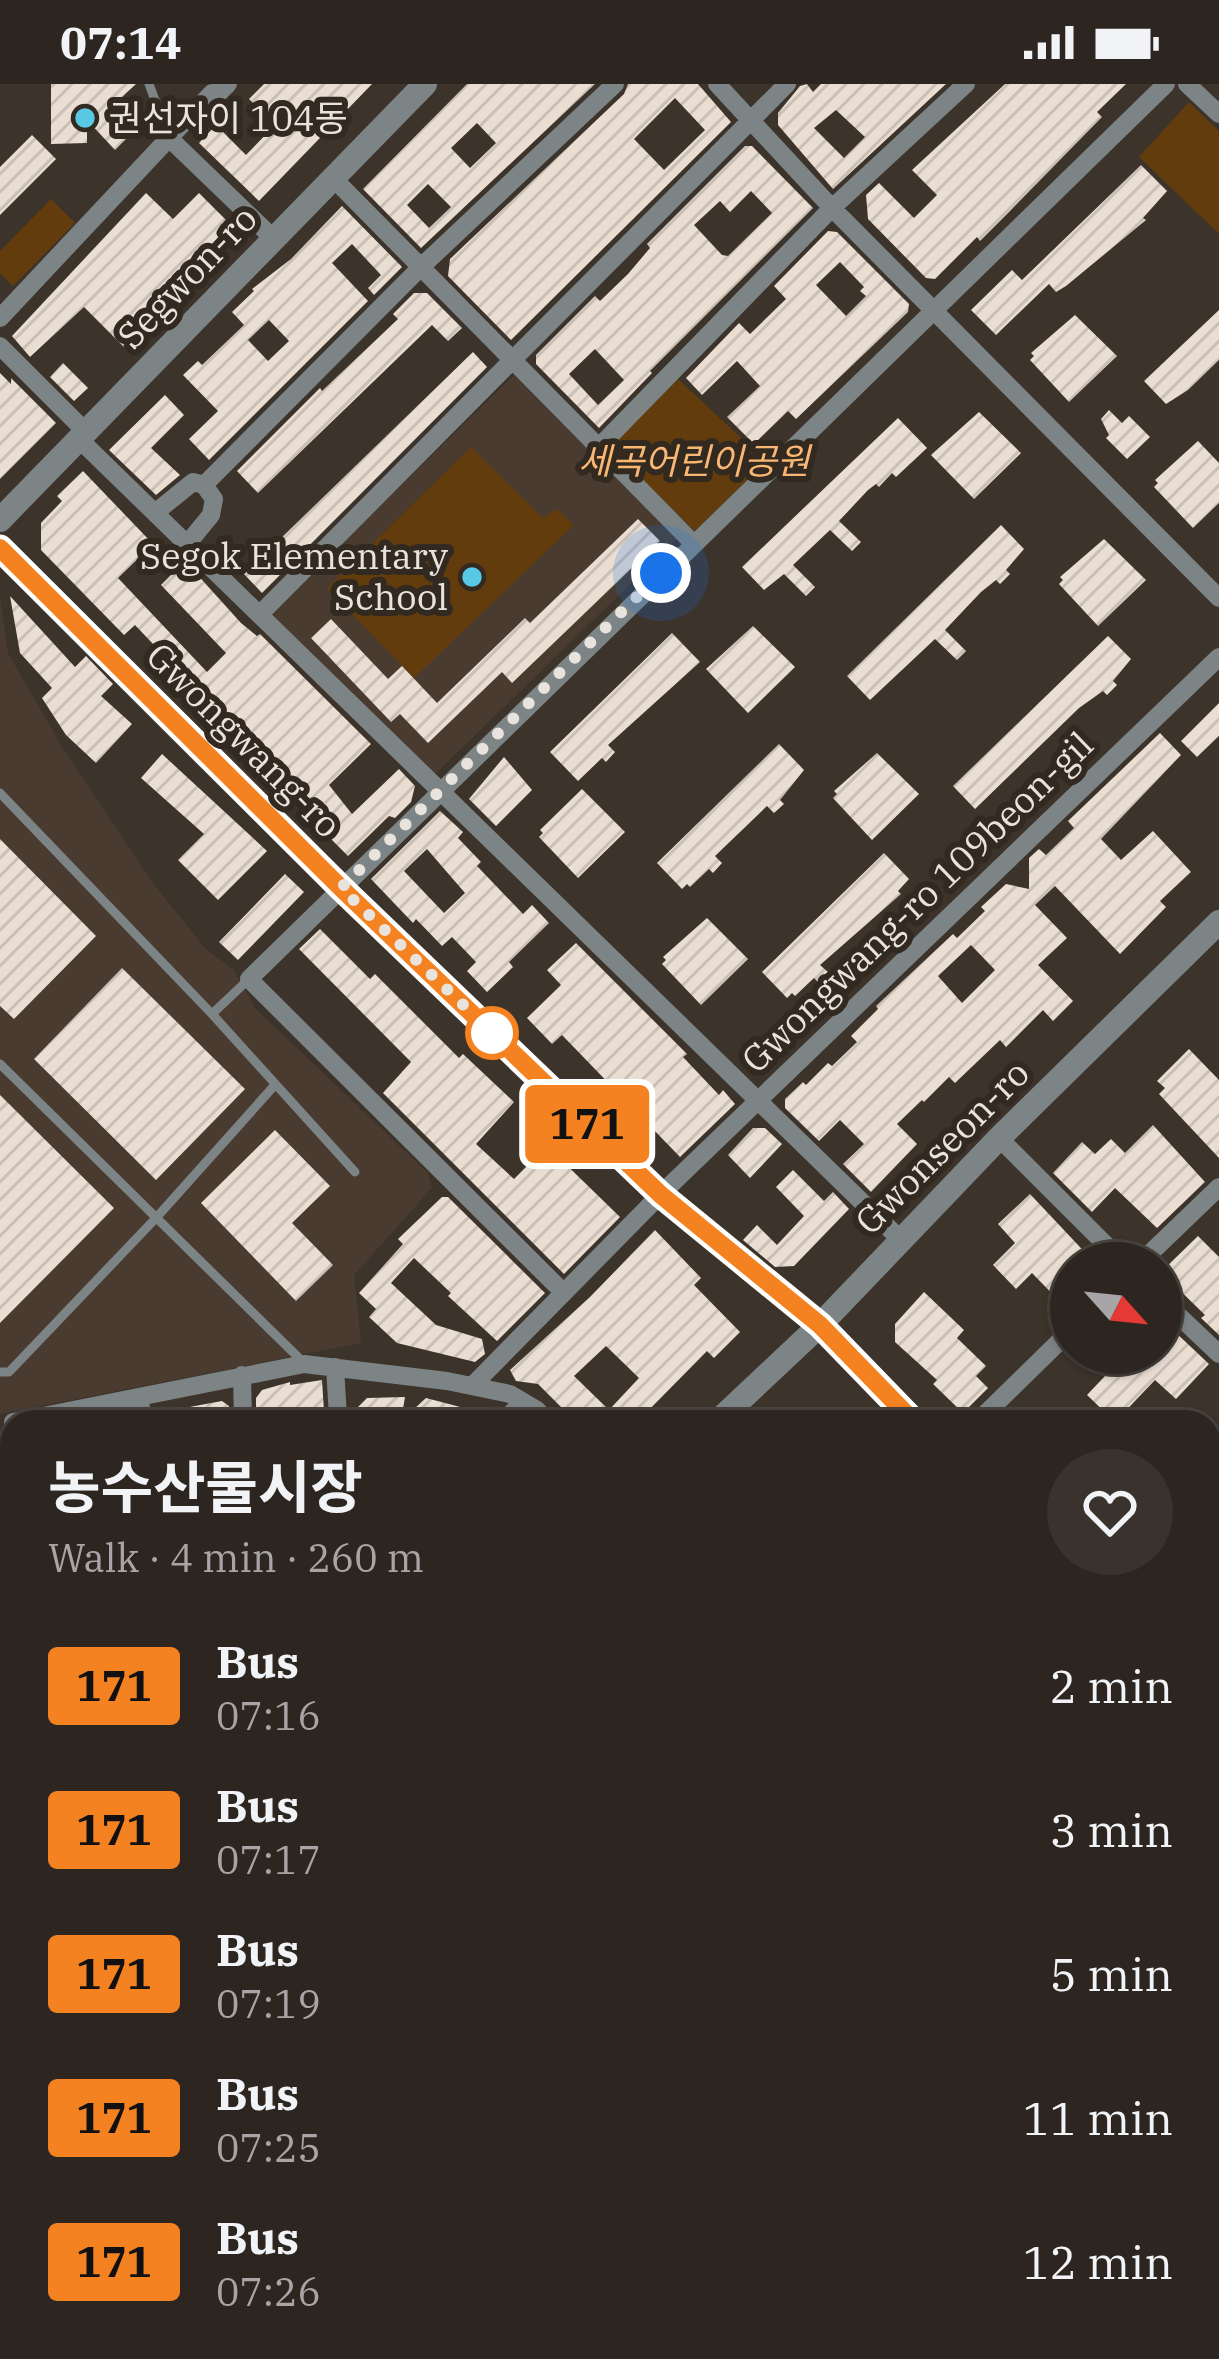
<!DOCTYPE html>
<meta charset="utf-8">
<style>
body{margin:0;font-family:"IBM Plex Serif","Noto Sans KR",serif;background:#39322d;color:#f1f3f6;height:100vh;display:flex;flex-direction:column;font-size:45px;white-space:nowrap}
*{box-sizing:border-box;margin:0}
p{font-size:39px;color:#a7a5a5}
.icon{flex:none;width:66px;height:66px;fill:none;stroke:currentColor;stroke-width:2;stroke-linecap:round;stroke-linejoin:round}
.map{position:relative;flex:1;overflow:hidden}
.panel{position:absolute;left:0px;top:1326px;width:1221px;height:951px;display:flex;flex-direction:column;background:#2d2620;border-radius:36px 36px 0 0;box-shadow:0 3px 9px #0004,0 0 0 3px #48433e}
.panel>*{flex:none}
.badge{padding:0 24px;border-radius:9px;font-size:42px;line-height:78px}
.needle{width:78px;rotate:117deg}
.fabs{position:absolute;left:1050px;top:1158px;display:grid;gap:24px}
.fabs a{display:grid;place-items:center;width:132px;height:132px;border-radius:50%;background:#2d2620;box-shadow:0 3px 9px #0004,0 0 0 3px #48433e;font-size:60px}
.you{position:absolute;width:60px;height:60px;margin:-30px;border:9px solid #fff;border-radius:50%;background:#1a73e8;box-shadow:0 0 0 18px #1a73e833}
.map>.badge{position:absolute;translate:-50% -50%;box-shadow:0 0 0 6px #fff}
.round{display:grid;place-items:center;flex:none;width:126px;height:126px;border-radius:63px;background:#39322d}
.summary{display:flex;align-items:center;justify-content:space-between;height:204px;padding:0 48px}
h1{font-size:57px;font-weight:700;line-height:90px}
ul{padding:0;list-style:none}
li{display:flex;align-items:center;gap:36px;height:144px;padding:0 48px}
li div{flex:1}
li b{display:block;font-size:45px}
li em{font-style:normal}
li .badge{min-width:132px;font-weight:700;text-align:center}
.status{display:flex;justify-content:space-between;align-items:center;height:84px;padding:0 60px;background:#2d2620;direction:ltr}
.status svg{height:33px;fill:currentColor}
.map>svg:first-child{display:block}
.built{fill:#493b2f}
.forest{fill:url(#forest-crowns)}
.park{fill:#633c0e}
.building{fill:url(#building-hatch);fill-rule:evenodd}
.lines{fill:none;stroke-linecap:round;stroke-linejoin:round}
.path{stroke:#918a82;stroke-width:3;stroke-dasharray:12 6;stroke-linecap:butt}
.service{stroke:#7d8486;stroke-width:9}
.minor{stroke:#7d8486;stroke-width:18}
.tertiary{stroke:#7d8486;stroke-width:24}
.line-casing{stroke:#fff;stroke-width:27}
.line{stroke:#f58220;stroke-width:18}
.walk{stroke:#e9e3dd;stroke-width:12;stroke-dasharray:0 21.6}
.poi-dot{fill:#58c8e4;stroke:#322920;stroke-width:4.5}
.stop-dot{fill:#fff;stroke:#f58220;stroke-width:6}
.labels{text-anchor:middle;stroke-width:12;stroke-linejoin:round;paint-order:stroke}
.poi-label{font-size:36px;fill:#e9e3dd;stroke:#322920;text-anchor:start}
.street-label{font-size:36px;fill:#e9e3dd;stroke:#322920}
.park-label{font-size:36px;font-style:italic;fill:#fab773;stroke:#322920}
</style>
<div class="status"><b>07:14</b><svg viewBox="0 0 49 12"><path d="M0 12V9h3v3zM5 12V6h3v6zM10 12V3h3v9zM15 12V0h3v12zM26 1h20v11H26zM47 4h2v5h-2z"/></svg></div>
<div class="map">
<svg width="1219" height="2275" viewBox="0 0 1219 2275">
<defs>
<pattern id="forest-crowns" width="20" height="18" patternUnits="userSpaceOnUse" patternTransform="scale(3)"><rect width="20" height="18" fill="#7d4f1a"/><path d="M2 6a3 3 0 1 1 6 0M12 15a3 3 0 1 1 6 0" fill="none" stroke="#8f683b"/></pattern>
<pattern id="building-hatch" width="6" height="6" patternUnits="userSpaceOnUse" patternTransform="scale(3)"><rect width="6" height="6" fill="#eaded3"/><path d="M-1 1l2-2M0 6l6-6M5 7l2-2" fill="none" stroke="#c9bfb6"/></pattern>
</defs>
<rect width="100%" height="100%" fill="#3c332a"/>
<path class="built" d="M514,291L677,455L435,690L268,531Z
M0,512L8,569L64,666L155,802L207,866L234,886L255,924L428,1089L432,1104L354,1191L361,1259L0,1330Z"/>
<path class="forest" d="M12,2126V2265H49L32,2275H0V2138Z"/>
<path class="park" d="M1189,18L1219,47V150L1139,73Z
M51,115L75,139L13,202L0,189V167Z
M678,295L766,377L695,447L609,364Z
M471,363L543,434L557,425L574,441L414,594L327,504Z
M1219,1481V1618L1209,1608V1491Z
M49,2265H336L353,2275H32Z"/>
<path class="building" d="M51,0H136L110,24L133,48L115,66L87,36V59L51,60Z
M264,0H372L259,117L199,59L216,41L246,71L275,41L249,15Z
M467,0H595L421,164L363,105ZM477,39L496,59L470,84L451,64ZM428,100L451,123L429,144L407,121Z
M628,0H698L731,38L511,256L448,192L450,175L624,10ZM675,14L705,46L664,86L634,55Z
M807,0L813,8L821,0H946L833,105L778,41V29L800,2ZM836,26L865,53L844,74L814,44Z
M1005,0H1126L1097,28L1102,33L1009,128L980,157L977,153L935,195L926,194L868,135L866,111L879,99L914,134L937,111L912,86Z
M32,51L56,75L0,131V83Z
M745,62H752L813,124L650,287L652,289L599,344L536,280V271L595,212L600,217L628,190L650,164L647,160ZM751,107L772,129L728,172L722,171L694,141L720,117L730,128ZM595,265L624,296L598,321L569,290Z
M1141,81L1167,107L1143,134L1146,136L1066,202L1056,208L1049,200L996,251L971,226L1012,186L1022,196Z
M146,109L173,135L199,109L235,145L144,231L153,241L127,266L84,223L30,273L12,252Z
M342,122L402,183L374,211L368,204L381,191L352,160L332,179L368,217L209,376L189,355L218,327L183,291L198,277L202,281L244,241L232,228L254,207L252,205L291,175ZM269,236L289,257L268,277L248,256Z
M828,147L837,148L909,220L908,228L796,335L788,327L754,360L727,333L760,302L737,277L702,311L686,294L739,239L750,250L786,215L774,202ZM840,178L864,203L860,207L866,212L846,232L816,201Z
M414,209H427L462,244L448,257L432,241L258,409L237,387L320,304L322,307L398,235L393,230Z
M1219,226V276L1188,306L1166,320L1144,297Z
M1075,231L1117,272L1069,318L1030,276L1034,272L1031,269Z
M473,268L487,283L262,509L244,490Z
M63,279L88,304L74,317L50,293Z
M0,289L11,300V294L56,339L0,395Z
M165,311L184,331L151,364L180,391L156,411L109,366Z
M1109,326L1122,339L1129,332L1150,353L1127,375L1106,354L1109,351L1101,335Z
M979,328L1021,369L974,415L931,371Z
M898,334L927,364L896,393L892,389L879,403L876,400L868,406L839,437L861,458L852,467L830,446L793,481L815,503L806,512L784,490L764,506L742,483Z
M1198,357L1219,379V419L1193,444L1154,403L1158,399L1155,396Z
M83,387L153,460L118,494L207,588L226,569L161,501L185,477L241,539L257,552L260,550L371,660L329,701L352,730L399,685L415,702L411,718L395,734L389,732L348,772L236,660L242,654L189,598L182,604L165,586L172,580L135,541L124,551L41,466V439L62,417L57,412Z
M638,435L660,457L512,599L502,588L428,659L400,630L391,638L311,554L331,535L388,595L402,582L437,619L525,534L530,539Z
M1001,441L1024,465L1006,486L1010,490L1000,500L996,496L981,508L945,546L966,567L957,576L935,555L870,616L847,592Z
M1104,455L1146,496L1098,542L1059,500L1063,496L1060,493Z
M10,512L75,583L86,572L113,600L101,612L132,640L96,679L66,651L42,614L52,604L20,569Z
M753,542L795,583L748,629L706,585Z
M672,549L700,578L608,661L615,668L606,678L602,674L578,697L550,668Z
M1108,552L1131,575L1113,597L1117,601L1107,611L1103,607L1079,624L975,725L953,702Z
M1219,619V652L1197,673L1181,657Z
M1160,649L1181,671L1101,755L1121,776L1153,747L1191,788L1160,817L1166,823L1120,870L1055,802L1035,821L1067,854L1038,881L1073,917L1053,937L1043,926L1006,963L1000,956L955,999L949,993L924,1018L922,1016L897,1040L917,1060L871,1108L843,1080L864,1060L840,1036L819,1057L785,1024V1015L803,998L806,1001L828,979L832,982L857,958L851,952L878,925L876,922L953,850L957,854L985,827L981,823L1006,800L1029,805V774L1039,765L1046,771L1074,744L1068,737ZM971,861L995,886L962,919L938,892Z
M779,660L804,686L780,716L784,720L774,729L767,722L715,772L722,779L713,789L709,785L690,803L687,800L682,805L657,779Z
M877,669L919,710L872,756L833,714L837,710L834,707Z
M162,670L267,767L218,816L178,776L204,750L141,694Z
M504,673L532,706L496,742L469,715Z
M582,705L625,748L578,794L539,753L543,749L540,746Z
M440,727L463,748L458,754L481,778L477,782L523,830L532,821L549,839L509,878L513,883L487,908L467,887L476,878L452,853L442,862L416,835L413,839L371,795ZM427,765L465,809L444,829L404,787Z
M0,755L96,852L14,935L0,922Z
M884,769L909,795L898,807L901,810L820,881L828,888L818,898L814,894L795,912L792,909L787,914L762,888Z
M285,790L304,808L238,876L219,858Z
M707,834L748,875L701,921L662,880L666,876L663,873Z
M320,845L370,895L375,890L459,974L463,970L514,1018L476,1060L514,1095L547,1062L620,1133L564,1190L383,1009L411,978L299,865Z
M576,859L687,970L683,973L719,1011L723,1006L735,1020L680,1073L562,951L552,960L527,934L561,901L547,886Z
M122,884L245,1005L156,1096L34,975Z
M1189,965L1219,996V1074L1159,1010L1165,1004L1157,997Z
M0,1011L114,1124L0,1239Z
M1153,1041L1205,1098L1157,1144L1115,1104L1092,1128L1053,1089L1082,1058L1095,1070L1111,1055L1125,1069Z
M753,1044H765L782,1060L750,1094L728,1071Z
M275,1046L330,1102L292,1139L333,1181L296,1217L201,1119Z
M793,1086L824,1117L833,1108L849,1125L794,1182L775,1183L743,1156L757,1141L777,1161L804,1132L776,1103Z
M1030,1110L1095,1179H1071V1229L1032,1189L1016,1205L993,1181L1015,1159L998,1140Z
M442,1113H448L545,1209L497,1257L448,1212L451,1209L414,1174L391,1199L436,1241L482,1255L485,1270L475,1278L397,1259L369,1233L376,1225L359,1209L403,1160L398,1155Z
M655,1146L701,1194L694,1201L740,1248L714,1274L707,1267L637,1338H576L538,1300L516,1297L510,1286L590,1213ZM606,1262L639,1294L609,1326L574,1292Z
M1198,1152L1219,1173V1251L1201,1234L1205,1231L1161,1188Z
M924,1208L964,1246L957,1254L986,1282L976,1292L988,1304L963,1329L933,1300L937,1296L895,1258V1240Z
M1173,1246L1209,1280L1176,1315L1155,1296L1115,1338L1087,1311L1124,1272L1137,1285L1152,1269H1161V1259Z
M322,1296L324,1327L295,1332L297,1338H256V1314L262,1306L290,1298V1301Z
M405,1313L401,1337L426,1314L491,1331L489,1338H370L357,1324L367,1314Z
M222,1317L229,1322L230,1338H158L157,1329Z"/>
<g class="lines">
<path class="path" d="M0,2067L12,2055
M1209,2246L1219,2236
M325,2265L343,2275
M151,2275L162,2265
M1214,2275L1219,2271"/>
<path class="service" d="M149,0L168,51
M0,709L212,930L355,1088
M212,930L249,895
M0,980L304,1279
M0,1288H9L156,1134L274,1002"/>
<path class="minor" d="M717,0L832,124L1219,514
M1187,0L1219,30
M169,54L212,9L218,10L228,0
M333,94L692,458
M0,234L169,54L274,155
M0,262L86,348
M79,355L900,1155
M598,364L832,124L966,0
M156,428L193,398L204,401L421,183L615,0
M188,459L211,431L214,415L204,401
M261,529L787,0
M999,1054L1124,1179
M1140,1179L1219,1103
M564,1209L249,895L1166,0
M1161,1215L1219,1270
M335,1283L338,1333L343,1338
M242,1291L243,1338
M472,1302L661,1110L1219,573
M138,1313L145,1338
M13,1338L304,1280L447,1297L510,1310L537,1326L548,1338
M502,1338L523,1318
M977,1338L1071,1246
M0,1374L12,1359
M0,1477L12,1489
M0,1550L12,1538
M0,1689L12,1678
M1209,1749L1219,1738
M0,1838L12,1826
M0,1948L12,1960
M1179,2265L1189,2275
M686,2275L696,2265"/>
<path class="tertiary" d="M0,436L425,0
M0,463L341,804L661,1110L820,1241L915,1338
M717,1338L820,1241L999,1054L1219,838
M1209,1628L1219,1639
M0,2027L12,2016
M601,2265L612,2275"/>
</g>
<g class="lines">
<g class="line-casing">
<path id="line" d="M0,464L341,804L661,1111L820,1241L914,1338"/>
</g>
<use href="#line" class="line"/>
<path class="walk" d="M492,949L501,957L341,804L661,489"/>
</g>
<g class="poi-dot">
<circle cx="85" cy="34" r="12"/>
<circle cx="472" cy="493" r="12"/>
</g>
<circle class="stop-dot" cx="492" cy="949" r="24"/>
<g class="labels">
<g class="poi-label">
<text x="109" y="47">권선자이 104동</text>
<text x="448" y="485" text-anchor="end">Segok Elementary<tspan x="448" dy="41">School</tspan></text>
</g>
<g class="street-label">
<text transform="translate(187 193) rotate(-46)" y="13">Segwon-ro</text>
<text transform="translate(244 656) rotate(45)" y="13">Gwongwang-ro</text>
<text transform="translate(917 818) rotate(-44)" y="13">Gwongwang-ro 109beon-gil</text>
<text transform="translate(942 1063) rotate(-45)" y="13">Gwonseon-ro</text>
</g>
<g class="park-label">
<text x="694" y="390">세곡어린이공원</text>
</g>
</g>
</svg>
<div class="fabs">
<a><svg class="needle" viewBox="-14 -14 28 28"><path d="M0-13l5 13h-10z" fill="#e53935"/><path d="M0 13l5-13h-10z" fill="#a7a5a5"/></svg></a>
</div>
<div class="you" style="left:661px;top:489px"></div>
<b class="badge" style="left:587px;top:1040px;background:#f58220;color:#111">171</b>
<section class="panel">
<div class="summary"><div><h1>농수산물시장</h1><p>Walk · 4 min · 260 m</p></div><a class="round"><svg class="icon" aria-label="heart" viewBox="0 0 24 24"><path d="M12 20l-8-8c-3-5 5-10 8-4 3-6 11-1 8 4z"/></svg></a></div>
<ul>
<li><span class="badge" style="background:#f58220;color:#111">171</span><div><b>Bus</b><p>07:16</p></div><em>2 min</em></li>
<li><span class="badge" style="background:#f58220;color:#111">171</span><div><b>Bus</b><p>07:17</p></div><em>3 min</em></li>
<li><span class="badge" style="background:#f58220;color:#111">171</span><div><b>Bus</b><p>07:19</p></div><em>5 min</em></li>
<li><span class="badge" style="background:#f58220;color:#111">171</span><div><b>Bus</b><p>07:25</p></div><em>11 min</em></li>
<li><span class="badge" style="background:#f58220;color:#111">171</span><div><b>Bus</b><p>07:26</p></div><em>12 min</em></li>
</ul>
</section>
</div>
